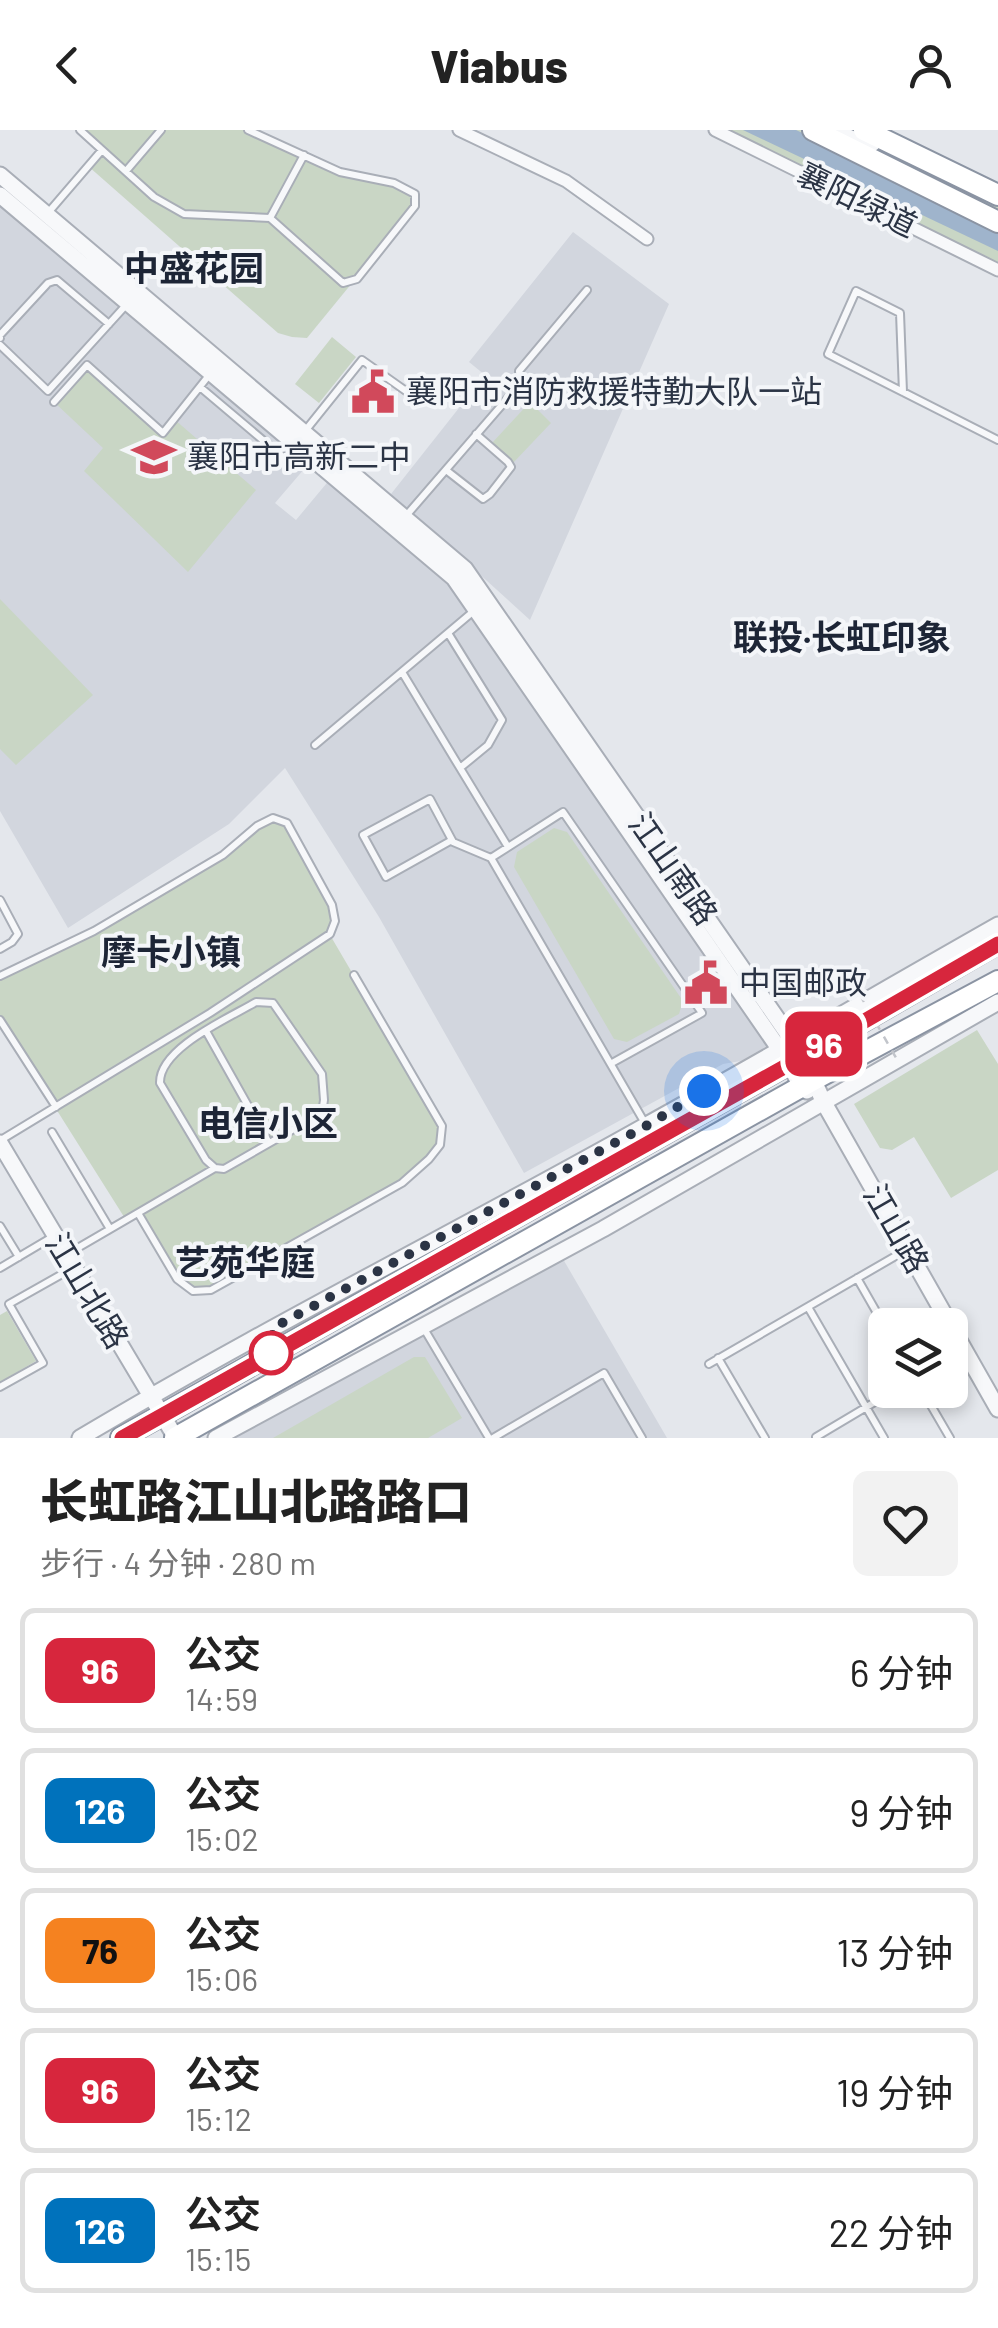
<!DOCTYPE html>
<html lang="zh">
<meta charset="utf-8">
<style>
body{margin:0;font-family:Barlow,"Noto Sans SC",sans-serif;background:#f2f2f2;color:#222;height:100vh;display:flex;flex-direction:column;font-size:38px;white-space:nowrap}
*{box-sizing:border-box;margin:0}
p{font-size:32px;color:#767676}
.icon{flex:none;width:55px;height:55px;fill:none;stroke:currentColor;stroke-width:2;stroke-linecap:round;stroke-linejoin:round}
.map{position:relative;height:1308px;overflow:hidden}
.sheet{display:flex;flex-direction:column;background:#fff;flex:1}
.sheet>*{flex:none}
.badge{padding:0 20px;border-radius:15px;font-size:35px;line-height:65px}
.controls{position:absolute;left:868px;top:1178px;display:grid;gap:20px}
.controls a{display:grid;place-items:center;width:100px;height:100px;border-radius:15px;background:#fff;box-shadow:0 5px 15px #0003;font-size:50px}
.you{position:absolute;width:50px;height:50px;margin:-25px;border:8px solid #fff;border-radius:50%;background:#1a73e8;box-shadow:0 0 0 15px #1a73e833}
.map>.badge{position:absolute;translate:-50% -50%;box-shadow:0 0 0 5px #fff}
.round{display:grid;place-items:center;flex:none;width:105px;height:105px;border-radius:15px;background:#f2f2f2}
.overview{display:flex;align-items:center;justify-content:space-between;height:170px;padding:0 40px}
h1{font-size:48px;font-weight:800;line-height:75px}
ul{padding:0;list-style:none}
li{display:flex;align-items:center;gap:30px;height:125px;margin:0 20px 15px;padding:0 20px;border:5px solid #e0e0e0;border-radius:15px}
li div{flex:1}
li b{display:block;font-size:38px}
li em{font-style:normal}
li .badge{min-width:110px;font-weight:700;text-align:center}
header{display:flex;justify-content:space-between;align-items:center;height:130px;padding:0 40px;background:#fff;font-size:45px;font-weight:800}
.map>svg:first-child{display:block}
.built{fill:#d2d6de}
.green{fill:#c9d6c5}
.water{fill:#9fb4cc}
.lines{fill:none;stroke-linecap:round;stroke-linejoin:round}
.service-casing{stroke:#a9aeb7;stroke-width:10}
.minor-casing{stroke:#a9aeb7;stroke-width:15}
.tertiary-casing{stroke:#a9aeb7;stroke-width:19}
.trunk-casing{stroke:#8b94a3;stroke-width:24}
.service{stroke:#f7f8fa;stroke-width:6}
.minor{stroke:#f7f8fa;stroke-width:11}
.tertiary{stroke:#f7f8fa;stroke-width:15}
.trunk{stroke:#fff;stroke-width:20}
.path-bridge{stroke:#c2c5cb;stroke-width:2.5;stroke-dasharray:8 8;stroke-linecap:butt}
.line-casing{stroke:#fff;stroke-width:22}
.line{stroke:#d7263d;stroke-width:15}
.walk{stroke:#2b3445;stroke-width:10;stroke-dasharray:0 18}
.stop-dot{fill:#fff;stroke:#d7263d;stroke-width:5}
.labels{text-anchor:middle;stroke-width:8;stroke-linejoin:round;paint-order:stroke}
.street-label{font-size:32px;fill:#2b3445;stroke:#f4f6f9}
.poi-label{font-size:32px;fill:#2b3445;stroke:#f4f6f9;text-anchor:start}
.neighbourhood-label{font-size:35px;font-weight:bold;fill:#1d2536;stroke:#f4f6f9}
</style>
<header><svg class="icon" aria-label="back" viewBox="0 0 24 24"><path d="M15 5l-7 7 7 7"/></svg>Viabus<svg class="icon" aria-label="person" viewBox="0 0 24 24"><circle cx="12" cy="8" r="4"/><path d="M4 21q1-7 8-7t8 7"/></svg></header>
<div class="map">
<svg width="998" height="1308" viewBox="0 0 998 1308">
<rect width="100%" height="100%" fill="#e4e7ec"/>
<path class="built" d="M0,75L311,331L275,373L296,390L331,348L462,466L772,913L741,931L723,934L524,1043L379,787L285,638L229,694L68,798L0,681Z
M573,102L669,174L530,490L391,364L485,245L469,232Z
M563,1129L667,1308H235Z"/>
<path class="green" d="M80,0H248L340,42L394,53L415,64V76L307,208L292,207L278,203L88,36L101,20Z
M715,0H836L998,69V140Z
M332,207L356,227L319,273L295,254Z
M87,235L162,302L174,289L256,360L188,442L84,341L103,318L54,272Z
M530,272L551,293L513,333L492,313Z
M0,469L93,565L16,635L0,619Z
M273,688L287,693L325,759L335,791L330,805L442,996L440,1015L402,1053L211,1160L193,1161L177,1149L139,1083L126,1090L0,890V846L94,801L206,733Z
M554,698L567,702L683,871L679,884L627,912L614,909L514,737L517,722Z
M977,900L998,934V1040L951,1068L914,1007L892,1020L880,1018L854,974Z
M7,1181L36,1231L0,1252V1185Z
M414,1227H425L462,1288L428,1308H273Z"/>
<path class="water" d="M743,0H796L998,95V121Z"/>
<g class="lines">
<g class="service-casing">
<path id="service" d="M80,0L154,67L184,84L270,88L343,153L357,149L415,76V64L394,53L340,42L248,0
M126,41L161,0
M47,84L102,20
M270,88L304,25
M0,208V205L48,153L57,150L109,194
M0,215L48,261L127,174
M200,257L290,333
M903,262L900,183L856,161L828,224L998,310
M54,272L87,235L163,303L210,244
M305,301L362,230L420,271
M446,340L483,369L490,364L511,337L508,332L476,304
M405,387L520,254L519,241L587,160
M402,542L460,638L488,615L502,590L448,503
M315,615L475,480
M460,638L508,717
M452,710L386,747L363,705L430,669L453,712L491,728
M0,770L18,804L12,812L0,819
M0,846L94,801L223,725L257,696L273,688L287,693L332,775L335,791L330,804L210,883L1,1010
M256,872L273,873L322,944L324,970L322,983L224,1039L215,1038L206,1030L160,953C159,918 229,888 256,872Z
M0,890L56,977
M206,901L269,1013
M612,933L702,883L563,682L491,728L646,995
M52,1002L110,1099
M138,1083L177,1149L193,1161L211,1160L402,1053L429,1029L440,1015L442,996L354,845
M0,1096L19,1127
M69,1123L215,1038
M0,1138L54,1106
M857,1148L885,1197
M808,1177L884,1308
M423,1197L489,1308
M718,1228L765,1308
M709,1234L906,1120
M0,1257L43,1233L9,1174L73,1138
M922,1260L950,1308
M816,1307L895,1260
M493,1308L604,1243L642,1308"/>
</g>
<g class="minor-casing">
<path id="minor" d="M459,0L566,51L647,109
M715,0L998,140
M836,0L874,15"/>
</g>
<g class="tertiary-casing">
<path id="tertiary" d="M0,45L465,439L803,926L823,971L998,1279
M0,65L454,448L789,933L801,957L807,961
M0,1013L176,1308
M80,1308C264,1198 456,1102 643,997C762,931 880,862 998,795
M216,1308L603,1099L998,872"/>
</g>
<g class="trunk-casing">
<path id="trunk" d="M813,0L998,92
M864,0L998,65
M121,1308L803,926L998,813
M175,1308L815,949L998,851"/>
</g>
<use href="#service" class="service"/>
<use href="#minor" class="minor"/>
<use href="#tertiary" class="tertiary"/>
<use href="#trunk" class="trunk"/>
<path class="path-bridge" d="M860,865L899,933"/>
</g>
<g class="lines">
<g class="line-casing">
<path id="line" d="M122,1308L804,926L998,814"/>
</g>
<use href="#line" class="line"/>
<path class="walk" d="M271,1223L273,1198L646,996L704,961"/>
</g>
<defs>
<g id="civic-bare" transform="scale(3.45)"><path d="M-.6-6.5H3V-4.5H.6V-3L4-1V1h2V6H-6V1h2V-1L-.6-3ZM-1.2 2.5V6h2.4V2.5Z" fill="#d1495b" stroke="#f4f6f9" stroke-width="2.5" paint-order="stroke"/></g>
<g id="school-bare" transform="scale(3.45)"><path d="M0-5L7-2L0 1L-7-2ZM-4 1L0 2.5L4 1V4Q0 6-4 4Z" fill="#d1495b" stroke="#f4f6f9" stroke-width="2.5" paint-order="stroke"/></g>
</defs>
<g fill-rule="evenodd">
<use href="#civic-bare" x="373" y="262"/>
<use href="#school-bare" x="154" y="327"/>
<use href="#civic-bare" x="706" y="853"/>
</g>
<circle class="stop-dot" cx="271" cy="1223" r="20"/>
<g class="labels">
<g class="street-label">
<text transform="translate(857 70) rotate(26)" y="11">襄阳绿道</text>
<text transform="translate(673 739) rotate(55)" y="11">江山南路</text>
<text transform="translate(896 1099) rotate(60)" y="11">江山路</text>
<text transform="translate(87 1161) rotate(59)" y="11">江山北路</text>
</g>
<g class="poi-label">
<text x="406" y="273">襄阳市消防救援特勤大队一站</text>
<text x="187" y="338">襄阳市高新二中</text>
<text x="739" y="864">中国邮政</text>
</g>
<g class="neighbourhood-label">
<text x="194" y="151">中盛花园</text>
<text x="842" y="520">联投·长虹印象</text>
<text x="171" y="835">摩卡小镇</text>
<text x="268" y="1006">电信小区</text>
<text x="245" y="1145">艺苑华庭</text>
</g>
</g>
</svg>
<div class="controls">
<a><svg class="icon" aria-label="layers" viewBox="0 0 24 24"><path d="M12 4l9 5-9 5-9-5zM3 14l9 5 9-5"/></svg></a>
</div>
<div class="you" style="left:704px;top:961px"></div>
<b class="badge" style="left:824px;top:914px;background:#d7263d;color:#fff">96</b>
</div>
<section class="sheet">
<div class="overview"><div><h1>长虹路江山北路路口</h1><p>步行 · 4 分钟 · 280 m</p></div><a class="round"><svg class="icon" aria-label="heart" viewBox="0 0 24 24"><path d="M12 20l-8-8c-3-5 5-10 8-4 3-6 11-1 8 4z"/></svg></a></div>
<ul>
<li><span class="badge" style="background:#d7263d;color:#fff">96</span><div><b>公交</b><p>14:59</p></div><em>6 分钟</em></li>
<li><span class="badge" style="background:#0072bc;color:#fff">126</span><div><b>公交</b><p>15:02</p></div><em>9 分钟</em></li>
<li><span class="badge" style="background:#f58220;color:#111">76</span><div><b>公交</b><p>15:06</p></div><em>13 分钟</em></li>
<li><span class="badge" style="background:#d7263d;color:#fff">96</span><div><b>公交</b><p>15:12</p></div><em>19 分钟</em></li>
<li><span class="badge" style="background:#0072bc;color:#fff">126</span><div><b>公交</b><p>15:15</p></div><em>22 分钟</em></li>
</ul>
</section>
